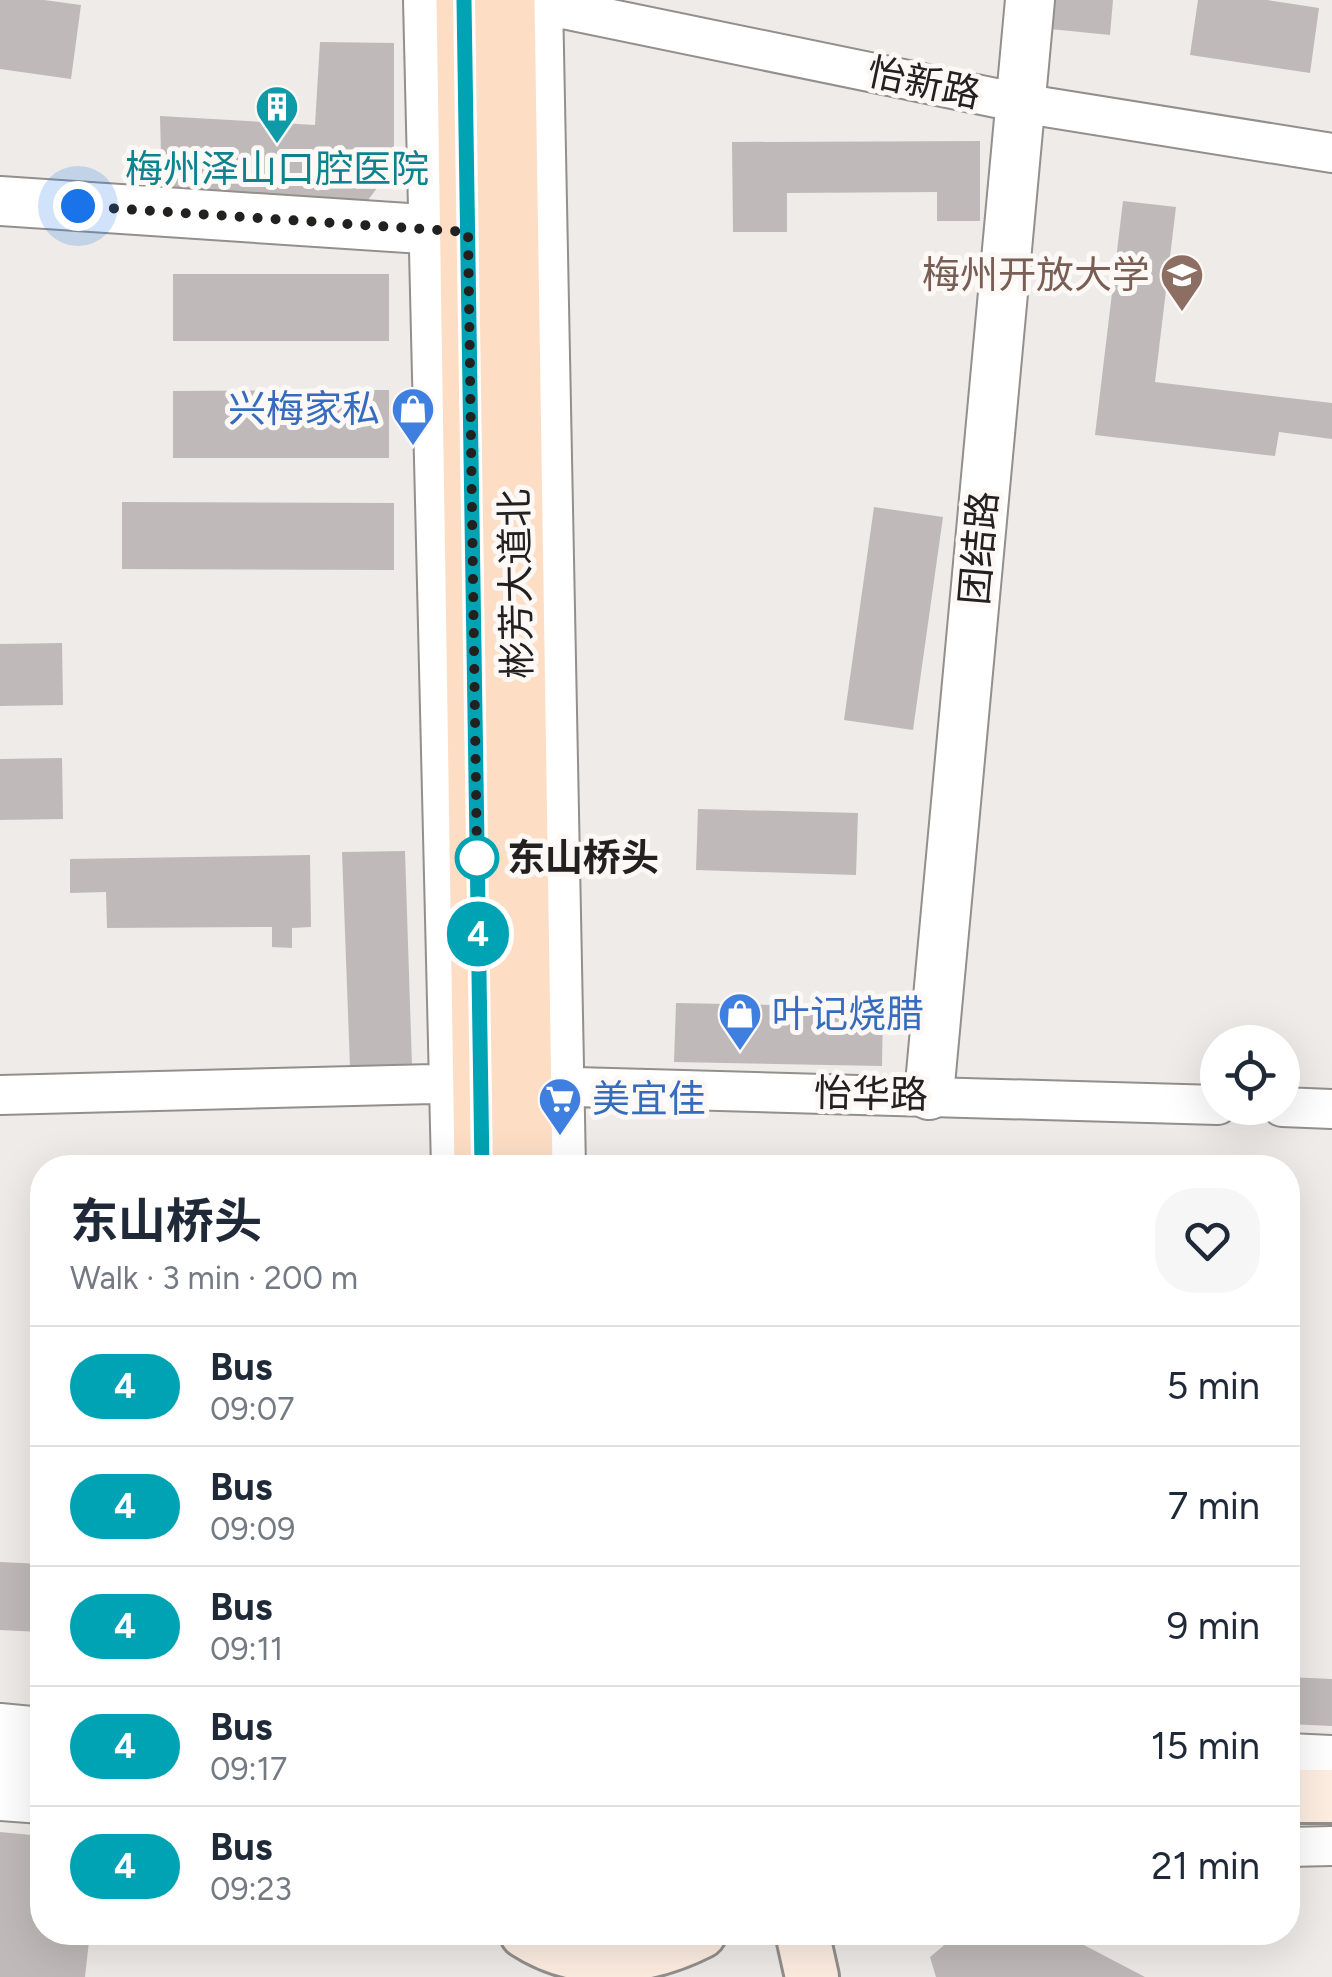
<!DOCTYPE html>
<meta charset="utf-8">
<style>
body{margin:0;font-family:Figtree,"Noto Sans SC",sans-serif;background:#f6f6f7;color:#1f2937;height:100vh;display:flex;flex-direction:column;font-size:38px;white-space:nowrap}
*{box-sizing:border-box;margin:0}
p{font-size:32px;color:#747a83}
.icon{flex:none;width:55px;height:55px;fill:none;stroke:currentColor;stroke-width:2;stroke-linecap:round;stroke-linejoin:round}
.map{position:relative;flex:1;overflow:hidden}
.details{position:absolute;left:30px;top:1155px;width:1270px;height:790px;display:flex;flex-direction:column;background:#fff;border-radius:40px;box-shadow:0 10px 40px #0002}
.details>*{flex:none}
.badge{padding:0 20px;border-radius:32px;font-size:35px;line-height:65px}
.fabs{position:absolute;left:1200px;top:1025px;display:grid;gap:20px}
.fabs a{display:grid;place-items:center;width:100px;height:100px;border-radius:50%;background:#fff;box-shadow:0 10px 40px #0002;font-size:50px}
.you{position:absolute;width:50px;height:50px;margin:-25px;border:8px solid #fff;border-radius:50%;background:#1a73e8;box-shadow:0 0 0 15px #1a73e833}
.map>.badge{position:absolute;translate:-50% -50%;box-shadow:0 0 0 5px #fff}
.round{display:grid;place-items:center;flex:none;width:105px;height:105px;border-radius:40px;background:#f6f6f7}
.summary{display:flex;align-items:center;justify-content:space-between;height:170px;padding:0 40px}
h1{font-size:48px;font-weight:700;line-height:75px}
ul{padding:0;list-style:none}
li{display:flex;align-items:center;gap:30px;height:120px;padding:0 40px;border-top:2px solid #e0e1e3}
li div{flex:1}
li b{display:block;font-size:38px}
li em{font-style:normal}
li .badge{min-width:110px;font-weight:700;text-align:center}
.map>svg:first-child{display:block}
.building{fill:#bfbab9}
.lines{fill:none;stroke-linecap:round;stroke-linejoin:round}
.minor-casing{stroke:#928f8c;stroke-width:42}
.tertiary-casing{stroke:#928f8c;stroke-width:52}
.secondary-casing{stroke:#928f8c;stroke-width:58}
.primary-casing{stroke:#c6c5c5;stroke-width:60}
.minor{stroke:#fff;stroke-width:38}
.tertiary{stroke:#fff;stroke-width:48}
.secondary{stroke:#feeee2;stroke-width:52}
.primary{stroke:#fddec5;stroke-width:55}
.line-casing{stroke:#fff;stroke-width:22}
.line{stroke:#00a3b4;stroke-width:15}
.walk{stroke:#232120;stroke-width:10;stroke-dasharray:0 18}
.stop-dot{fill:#fff;stroke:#00a3b4;stroke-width:5}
.labels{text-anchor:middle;stroke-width:10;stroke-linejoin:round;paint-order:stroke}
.street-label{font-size:38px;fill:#232120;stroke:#fcf8f5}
.culture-label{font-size:38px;fill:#0d838f;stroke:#fcf8f5}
.education-label{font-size:38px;fill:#785e54;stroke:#fcf8f5;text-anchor:end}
.shop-label{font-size:38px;fill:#366cbe;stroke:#fcf8f5;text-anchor:start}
.stop-label{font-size:38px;font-weight:bold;fill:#232120;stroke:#fcf8f5;text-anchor:start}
</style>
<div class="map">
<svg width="1332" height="1977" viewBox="0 0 1332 1977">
<rect width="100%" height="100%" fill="#eeebe8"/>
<path class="building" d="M0,0H44L81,5L71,79L0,69Z
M1053,0H1113L1110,35L1050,29Z
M1198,0H1267L1319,8L1310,73L1190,55Z
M320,42L394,43V165L360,211L162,193L160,116L315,125Z
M980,141V221H937V192L787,193V232H733L732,142Z
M1123,201L1176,207L1155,382L1332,403V439L1279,432L1275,456L1095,435Z
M173,274H389V341H173Z
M389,390V458H173V391Z
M122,502L394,503V570L122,569Z
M874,507L943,517L913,730L844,720Z
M62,643L63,705L0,706V644Z
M62,758L63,819L0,820V759Z
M698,809L858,813L856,875L696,870Z
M405,851L412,1066L350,1067L342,852Z
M310,855L311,927L292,928V948L272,947V927L107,928L106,892L70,893V859Z
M676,1003L883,1007L882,1066L674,1062Z
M0,1562L42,1564L40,1632L0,1630Z
M1288,1677L1332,1679V1726L1288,1724Z
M0,1832L42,1836V1932H90L85,1977H0Z
M960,1932H1059L1145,1977H936L930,1957Z"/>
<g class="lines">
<g class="minor-casing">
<path id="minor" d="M423,0L451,1168
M519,0L1020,103L1332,153
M543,0L566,1168
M540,1086L1218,1105
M0,1095L473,1083
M1282,1107L1332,1109
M0,1723L42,1727
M1288,1753L1332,1755
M0,1801L42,1804
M1288,1847L1332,1846"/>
</g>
<g class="tertiary-casing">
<path id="tertiary" d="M0,201L468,232
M929,1095L1030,0
M0,1759L42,1762"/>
</g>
<g class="secondary-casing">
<path id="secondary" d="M1288,1796H1332
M526,1932C580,1967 645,1960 700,1932
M802,1932L812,1977"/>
</g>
<g class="primary-casing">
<path id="primary" d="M464,0L482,1168
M507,0L525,1168"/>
</g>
<use href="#minor" class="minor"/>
<use href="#tertiary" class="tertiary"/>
<use href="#secondary" class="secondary"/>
<use href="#primary" class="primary"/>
</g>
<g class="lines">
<g class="line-casing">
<path id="line" d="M464,0L482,1168"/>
</g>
<use href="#line" class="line"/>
<path class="walk" d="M78,206L468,232L477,858"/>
</g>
<defs>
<g id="building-pin" transform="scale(2.25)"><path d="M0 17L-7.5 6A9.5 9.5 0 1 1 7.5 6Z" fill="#0f9aa8" stroke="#fcf8f5"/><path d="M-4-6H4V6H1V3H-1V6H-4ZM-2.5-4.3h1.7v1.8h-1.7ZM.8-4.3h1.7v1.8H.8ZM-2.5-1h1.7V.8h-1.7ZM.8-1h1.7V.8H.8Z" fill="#fff"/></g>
<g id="university-pin" transform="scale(2.25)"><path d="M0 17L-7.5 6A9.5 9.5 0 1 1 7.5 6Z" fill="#8d6e63" stroke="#fcf8f5"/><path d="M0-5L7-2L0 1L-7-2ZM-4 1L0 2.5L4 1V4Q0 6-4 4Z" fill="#fff"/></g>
<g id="shop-pin" transform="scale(2.25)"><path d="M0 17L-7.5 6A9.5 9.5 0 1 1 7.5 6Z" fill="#3f7fe0" stroke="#fcf8f5"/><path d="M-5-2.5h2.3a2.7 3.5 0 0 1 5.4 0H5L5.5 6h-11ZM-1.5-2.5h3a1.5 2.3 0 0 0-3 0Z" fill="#fff"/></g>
<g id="supermarket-pin" transform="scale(2.25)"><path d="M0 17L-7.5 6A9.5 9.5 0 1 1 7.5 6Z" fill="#3f7fe0" stroke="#fcf8f5"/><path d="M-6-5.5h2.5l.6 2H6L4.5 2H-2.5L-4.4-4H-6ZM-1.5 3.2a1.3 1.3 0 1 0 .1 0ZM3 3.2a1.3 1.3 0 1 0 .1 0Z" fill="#fff"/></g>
</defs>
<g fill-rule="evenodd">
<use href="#building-pin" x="277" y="107"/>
<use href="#university-pin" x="1182" y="275"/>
<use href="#shop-pin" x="413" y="409"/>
<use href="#shop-pin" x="740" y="1014"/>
<use href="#supermarket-pin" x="560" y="1099"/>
</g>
<circle class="stop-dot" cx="477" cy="858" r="20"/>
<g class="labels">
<g class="street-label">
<text transform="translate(924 83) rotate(12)" y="13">怡新路</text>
<text transform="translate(979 548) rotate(-85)" y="13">团结路</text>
<text transform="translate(516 584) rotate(-91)" y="13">彬芳大道北</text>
<text transform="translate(871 1094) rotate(1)" y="13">怡华路</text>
</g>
<g class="culture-label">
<text x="277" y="182">梅州泽山口腔医院</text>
</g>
<g class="education-label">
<text x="1150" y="288">梅州开放大学</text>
</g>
<g class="shop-label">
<text x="380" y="422" text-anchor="end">兴梅家私</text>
<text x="772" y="1027">叶记烧腊</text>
<text x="592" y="1112">美宜佳</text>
</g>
<g class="stop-label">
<text x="507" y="871">东山桥头</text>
</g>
</g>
</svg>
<div class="fabs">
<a><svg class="icon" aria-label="locate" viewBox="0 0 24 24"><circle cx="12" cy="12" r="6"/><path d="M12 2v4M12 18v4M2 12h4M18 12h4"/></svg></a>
</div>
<div class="you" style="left:78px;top:206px"></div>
<b class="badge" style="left:478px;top:934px;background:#00a3b4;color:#fff">4</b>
<section class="details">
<div class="summary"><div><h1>东山桥头</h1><p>Walk · 3 min · 200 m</p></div><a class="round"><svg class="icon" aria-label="heart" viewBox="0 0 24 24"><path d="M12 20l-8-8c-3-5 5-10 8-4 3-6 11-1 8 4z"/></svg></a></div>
<ul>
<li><span class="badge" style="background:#00a3b4;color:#fff">4</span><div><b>Bus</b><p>09:07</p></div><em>5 min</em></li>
<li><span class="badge" style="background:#00a3b4;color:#fff">4</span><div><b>Bus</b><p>09:09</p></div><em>7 min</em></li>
<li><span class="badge" style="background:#00a3b4;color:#fff">4</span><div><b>Bus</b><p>09:11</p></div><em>9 min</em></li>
<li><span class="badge" style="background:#00a3b4;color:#fff">4</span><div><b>Bus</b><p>09:17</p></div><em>15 min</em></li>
<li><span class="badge" style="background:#00a3b4;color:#fff">4</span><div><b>Bus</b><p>09:23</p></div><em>21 min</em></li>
</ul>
</section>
</div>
